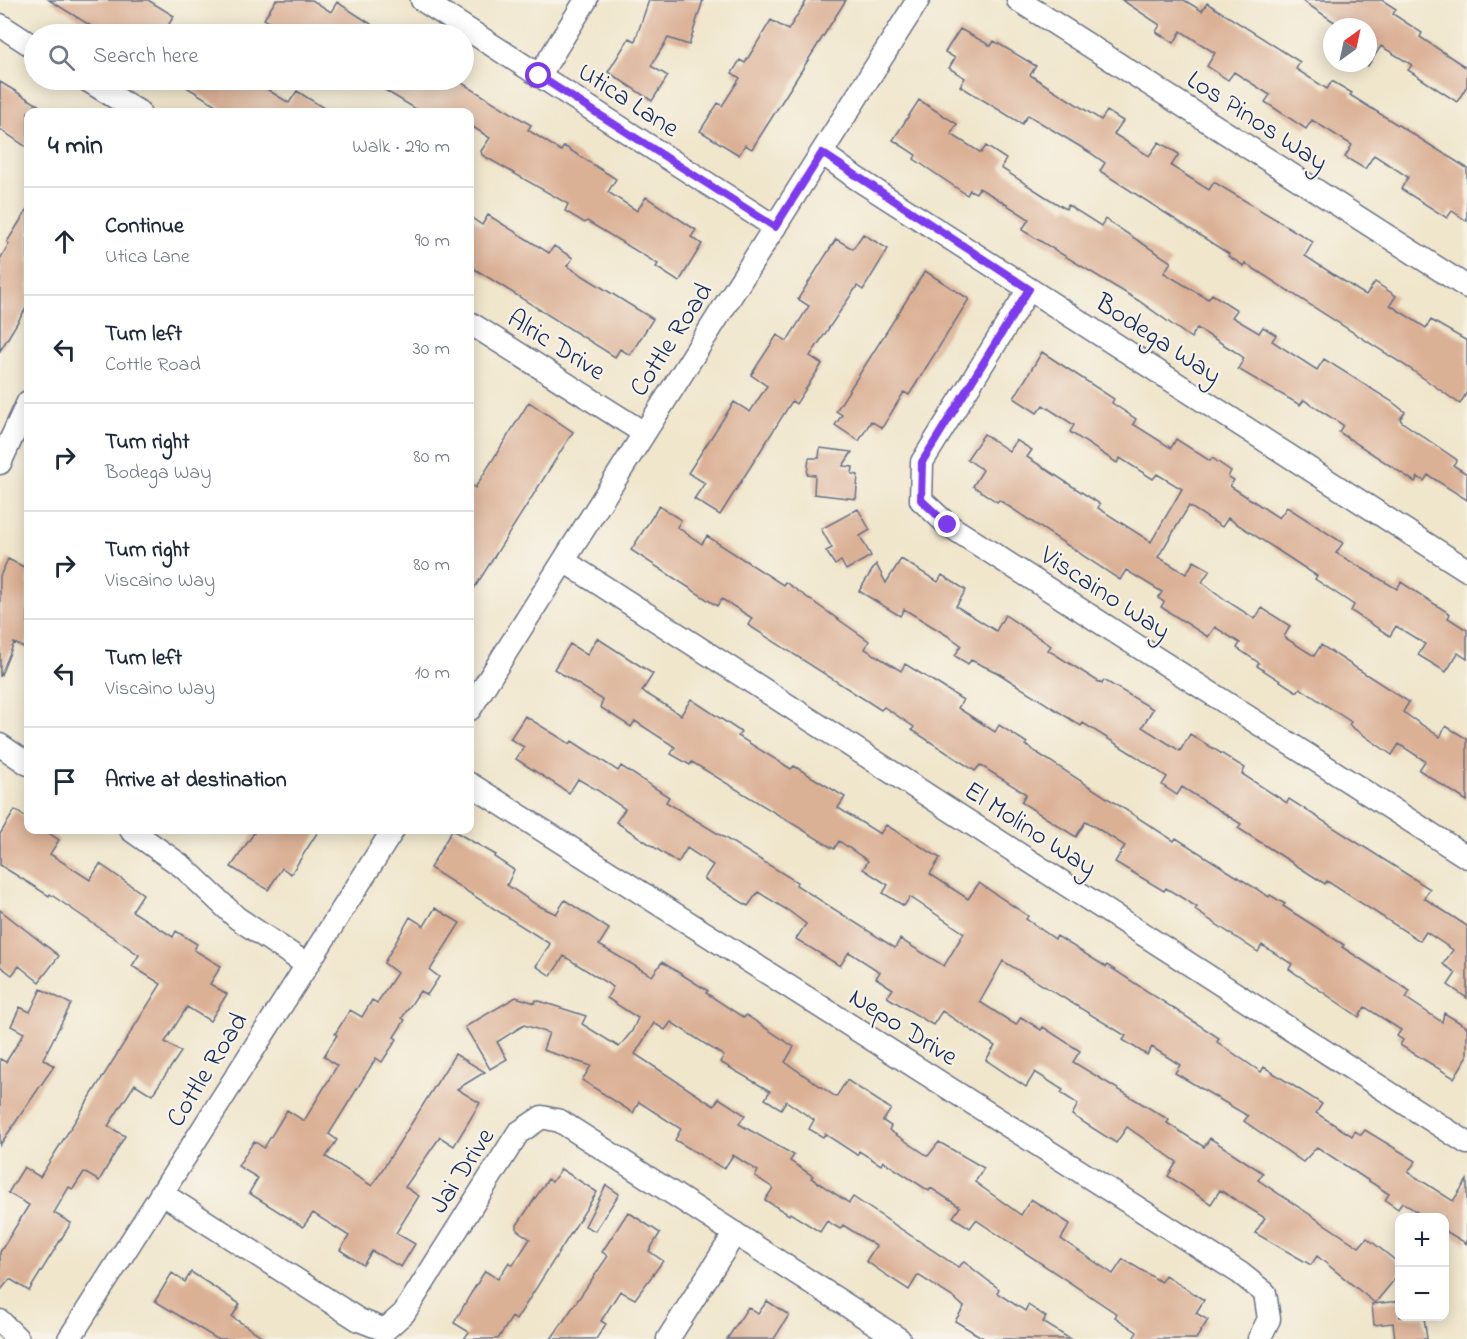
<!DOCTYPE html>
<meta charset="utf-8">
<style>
body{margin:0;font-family:"Indie Flower",sans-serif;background:#f2f2f3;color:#1f2937}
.controls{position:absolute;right:18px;bottom:18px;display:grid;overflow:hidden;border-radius:12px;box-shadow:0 3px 15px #0003}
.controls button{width:54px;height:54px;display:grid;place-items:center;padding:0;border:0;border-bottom:2px solid #e0e1e3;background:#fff;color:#1f2937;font:30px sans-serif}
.compass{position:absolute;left:1323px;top:18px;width:54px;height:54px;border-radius:50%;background:#fff;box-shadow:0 3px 15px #0003;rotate:33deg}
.stop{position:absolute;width:18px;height:18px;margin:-14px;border:4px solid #7c3aed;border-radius:50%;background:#fff}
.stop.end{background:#7c3aed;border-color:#fff;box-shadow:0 2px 6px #0008}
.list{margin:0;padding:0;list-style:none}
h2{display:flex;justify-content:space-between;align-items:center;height:78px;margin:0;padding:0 24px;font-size:26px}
h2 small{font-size:20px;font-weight:400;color:#747a83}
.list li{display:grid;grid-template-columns:39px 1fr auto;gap:18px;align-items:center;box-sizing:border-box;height:108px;padding:0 24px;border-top:2px solid #e0e1e3}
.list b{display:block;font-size:22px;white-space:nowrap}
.list p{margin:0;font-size:20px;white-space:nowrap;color:#747a83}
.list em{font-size:20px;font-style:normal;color:#747a83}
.icon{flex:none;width:33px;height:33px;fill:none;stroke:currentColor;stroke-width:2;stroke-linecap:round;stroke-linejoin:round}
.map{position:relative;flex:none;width:1467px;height:1339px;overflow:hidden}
.search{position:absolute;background:#fff;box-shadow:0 3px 15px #0003;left:24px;top:24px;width:450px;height:66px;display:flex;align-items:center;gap:15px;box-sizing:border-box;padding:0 21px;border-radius:33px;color:#747a83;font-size:22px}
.panel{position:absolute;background:#fff;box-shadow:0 3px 15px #0003;left:24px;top:108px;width:450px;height:726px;border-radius:12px}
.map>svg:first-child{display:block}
.building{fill:#dbb196}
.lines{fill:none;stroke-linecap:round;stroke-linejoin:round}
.minor-casing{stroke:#666f84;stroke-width:25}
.minor{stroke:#fff;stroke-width:22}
.route{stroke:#7c3aed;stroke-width:8}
.labels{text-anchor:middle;stroke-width:4.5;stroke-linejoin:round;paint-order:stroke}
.street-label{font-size:27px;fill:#1b2f5e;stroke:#f7f3e8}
</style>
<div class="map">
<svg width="1467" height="1339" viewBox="0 0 1467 1339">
<rect width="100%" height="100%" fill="#f7f3e8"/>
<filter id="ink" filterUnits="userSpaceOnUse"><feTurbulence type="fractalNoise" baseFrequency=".0167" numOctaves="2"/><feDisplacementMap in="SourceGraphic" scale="12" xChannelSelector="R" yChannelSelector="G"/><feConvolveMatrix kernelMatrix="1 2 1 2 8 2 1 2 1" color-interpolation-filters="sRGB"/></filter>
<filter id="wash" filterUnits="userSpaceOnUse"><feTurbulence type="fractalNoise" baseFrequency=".008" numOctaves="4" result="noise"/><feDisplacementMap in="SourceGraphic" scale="24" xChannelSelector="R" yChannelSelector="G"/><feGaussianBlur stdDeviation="1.35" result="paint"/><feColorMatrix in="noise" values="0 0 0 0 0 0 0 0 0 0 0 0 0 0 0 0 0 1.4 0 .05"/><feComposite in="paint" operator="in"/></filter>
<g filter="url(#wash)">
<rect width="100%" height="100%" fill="#f0e6cc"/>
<g id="blocks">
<path class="building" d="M49 0H148L174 16 163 34H104Z
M276 0H312L331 12 337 2 371 24 365 34H290L264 19Z
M649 0H703L689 45 668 38 651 66 668 76 652 101 608 72 629 38 635 41Z
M807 0H846L752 149 745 145 739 155 700 131 718 103 722 106 740 78 732 73 740 60 745 63 771 20 788 30Z
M1122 0H1184L1202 11 1207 3 1300 62 1296 69 1327 89 1332 81 1352 93 1350 95 1467 168V221L1452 211 1447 218 1401 189 1408 177 1374 155 1365 169 1345 157 1352 145 1312 120 1306 129 1265 102 1270 95 1234 72 1228 80 1207 66 1215 53 1181 31 1174 43 1156 32 1160 25Z
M1301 0H1382L1396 9 1393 14 1422 33 1420 37 1467 68V86L1457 102 1408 70 1412 65 1381 46 1368 66V27H1342Z
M960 29 991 46 994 41 1036 66 1030 75 1101 120 1107 111 1123 121 1114 134 1149 156 1159 142 1179 154 1171 166 1209 190 1214 182 1313 242 1305 256 1359 291 1366 295 1375 282 1396 296 1390 305 1426 328 1431 320 1467 341V392L1460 404 1409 368 1245 263 1244 266 1228 256 1229 254 1100 171 1105 163 1089 152 1028 115 1022 124 960 86 965 78 949 68 955 58 945 52Z
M175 80H252L289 103 297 91 330 112H227Z
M368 80H457L531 125 528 130 561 151 564 146 616 179 608 192 637 211 646 197 696 230 691 237 702 244 679 282 656 267 658 264 587 221 585 223 565 211 568 204 482 155 481 151 490 138 470 125V112H421Z
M0 82 50 112H28V148L0 129Z
M919 100 957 124 951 134 981 153 986 146 1006 159 1001 168 1046 197 1066 209 1068 205 1101 226 1105 219 1171 262 1164 273 1208 299 1212 294 1237 310 1232 317 1259 333 1263 327 1276 335 1272 341 1317 370 1324 359 1391 401 1405 412 1400 419 1402 422 1457 460 1453 465 1467 474V500L1428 475 1424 481 1418 477 1415 482 1339 432 1343 425 1304 400 1300 405 1238 369 1244 358 1234 351 1197 328 1191 338 1139 301 1022 230 1029 219 993 196 979 188 976 193 970 190 967 195 914 159 916 155 893 140Z
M28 208V305L0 351V259L9 244 7 242Z
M488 215 549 253 554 246 573 258 567 266 653 319 630 355 620 349 615 357 470 266V217L482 225Z
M863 234 888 249 863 290 857 286 810 356 822 364 796 404 792 401 720 515 694 499 705 483 688 473 734 402 750 412 767 386 751 375 777 335 787 341 809 306 798 299 836 239 853 249Z
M925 271 969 299 909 395 904 392 882 428 871 421 859 441 835 425 842 415 836 411Z
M1042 352 1114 399 1112 403 1136 419 1133 424 1171 448 1176 439 1210 461 1212 458 1231 471 1228 477 1234 480 1230 486 1244 495 1279 518 1287 507 1343 543 1336 553 1397 589 1401 582 1450 614 1448 618 1467 630V659L1458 653 1446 672 1418 655 1425 644 1396 626 1390 636 1351 611 1354 605 1315 579 1317 576 1285 555 1228 518 1222 527 1189 506 1158 557 1186 574 1194 561 1210 570 1202 582 1227 601 1255 619 1262 608 1290 626 1284 637 1314 656 1321 645 1409 702 1403 712 1440 737 1446 726 1467 739V801L1419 770 1425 761 1399 744 1392 755 1349 725 1351 722 1300 688 1297 692 1257 666 1259 663 1237 648 1240 643 1215 627 1208 637 1161 607 1164 602 1158 598 1162 592 1126 570 1120 580 999 500 997 502 973 486 983 470 967 459 984 434 1009 451 1016 440 1032 450 1027 457 1100 504 1098 508 1151 542 1182 489 1157 474 1153 479 1120 458 1117 463 1070 432 1074 425 1043 405 1037 413 1014 398Z
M529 402 573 432 470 595V484L475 488Z
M820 448 852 452 843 466 853 467 852 474 858 475 856 499 814 494 815 475 807 474 809 458H819Z
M659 506 681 520 677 527 702 544 707 536 783 585 785 582 869 641 865 649 901 671 905 664 938 684 963 700 958 708 995 732 999 725 1027 743 1025 745 1174 841 1176 838 1269 897 1270 895 1285 904 1283 906 1344 945 1342 947 1410 991 1406 998 1442 1022 1444 1013 1467 1027V1057L1454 1078 1400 1045 1403 1040 1397 1036 1401 1030 1365 1007 1359 1017 1289 969 1292 964 1262 945 1258 952 1195 910 1197 907 1166 888 1164 891 1115 862 1125 846 1086 821 1076 837 1021 802 1026 794 980 765 975 771 912 730 914 727 884 707 881 710 748 625 752 618 722 599 717 606 631 550Z
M858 509 870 530 860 536 871 556 846 570 841 561 835 565 826 551 832 548 821 529Z
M8 559 28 569V640L25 648 14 643 0 677V576Z
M901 559 938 582 942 575 966 590 956 606 996 631 1005 615 1051 646 1048 650 1072 665 1102 684 1104 680 1153 709 1142 727 1180 751 1190 734 1245 768 1242 774 1287 803 1289 799 1430 889 1424 898 1467 926V998L1448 985 1456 973 1443 964 1453 950 1426 932 1420 941 1327 881 1325 884 1302 869 1238 828 1241 824 1182 787 1177 795 1162 785 1167 777 1134 755 1083 723 1081 726 998 673 971 660 968 664 955 656 961 645 948 636 904 609 900 616 859 591 876 564 886 583Z
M597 638 653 674 642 691 681 715 691 699 741 732 738 736 791 769 794 766 845 797 838 808 880 834 886 825 940 858 930 874 968 899 979 883 1028 916 1026 919 1055 939 1057 936 1106 967 1107 965 1219 1038 1217 1042 1261 1072 1264 1067 1322 1104 1316 1113 1352 1136 1355 1131 1361 1135 1365 1130 1416 1161 1408 1172 1453 1201 1467 1180V1244L1444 1230V1218H1426L1402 1202 1398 1209 1385 1200 1389 1194 1317 1147 1303 1162 1244 1121 1248 1116 1175 1073 1180 1065 1152 1047 1147 1055 1123 1040 1126 1036 1003 961 980 1002 1016 1025 1021 1017 1041 1030 1043 1027 1080 1051 1073 1062 1169 1120 1167 1123 1204 1147 1210 1138 1263 1173 1258 1180 1359 1247 1367 1238 1400 1264V1273L1375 1303 1317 1256 1311 1265 1255 1233 1265 1218 1220 1190 1211 1204 1168 1176 1177 1162 1127 1127 1116 1143 1072 1115 1078 1104 1061 1093 1063 1090 1035 1072 1026 1087 986 1060 995 1046 942 1011 933 1025 887 997 893 989 876 978 880 972 849 952 840 966 796 939 806 924 789 911 758 892 748 906 704 879 713 865 687 848 678 863 616 822 625 809 597 790 578 779 569 793 516 759 524 747 510 739 525 716 570 744 572 741 618 771 621 766 669 797 666 802 797 882 796 885 895 948 900 939 944 966 964 933 910 897 904 906 883 893 888 885 863 869 868 861 839 841 834 849 692 762 690 765 671 754 675 747 635 721 631 727 600 707 603 700 554 669 570 644 587 655Z
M15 810 28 819V830H44L59 840 50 854 90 880 100 864 143 894 132 911 173 937 176 931 197 944 194 950 221 966 210 984 227 994 210 1021 187 1007 165 1042 181 1052 152 1095 135 1084 108 1126 125 1136 99 1181 84 1172 73 1189 69 1187 54 1213 71 1223 29 1291 10 1279 0 1291V1252L29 1205 8 1193 24 1167 40 1177 161 984 132 966 139 955 50 894 49 896 0 865V834Z
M256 830H319L291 874 282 868 268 890 231 867Z
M452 830 496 855 494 857 514 870 507 885 537 905 556 914 565 900 609 929 599 945 652 976 662 962 708 991 706 993 744 1018 746 1015 794 1047 785 1062 836 1097 847 1080 891 1109 883 1121 891 1126 889 1130 928 1156 939 1142 984 1168 975 1182 1021 1215 1031 1199 1070 1224 1061 1239 1113 1274 1123 1259 1161 1282 1165 1275 1204 1300 1196 1313 1208 1320 1196 1339H1133L1137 1332 1115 1317 1117 1314 976 1220 970 1228 953 1217 960 1207 931 1188 929 1191 883 1161 881 1165 859 1151 857 1155 825 1134 823 1137 809 1129 814 1120 786 1101 781 1109 765 1099 770 1091 720 1062 724 1056 671 1022 665 1030 654 1023 635 1054 714 1106 719 1098 745 1115 739 1124 794 1155 790 1161 813 1176 811 1178 849 1203 853 1197 958 1267 964 1262 999 1289 997 1293 1025 1311 1028 1305 1046 1317 1043 1322 1070 1339H985L973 1332 955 1321 964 1307 954 1298 918 1275 909 1290 886 1275 866 1261 876 1246 843 1225 840 1229 827 1221 820 1232 790 1213 789 1215 765 1200 773 1188 755 1176 758 1171 733 1155 724 1169 675 1140 681 1129 639 1102 633 1113 582 1080 591 1066 543 1050 549 1033 524 1025 497 1042 507 1059 490 1069 465 1027 516 997 535 1003 536 1000 586 1016 582 1024 619 1047 632 1031 638 1018 607 998 613 987 564 956 551 976 536 966 550 944 430 868Z
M435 908 460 923 430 970 439 977 427 995 420 991 402 1018 405 1020 394 1037 397 1039 382 1062 376 1058 329 1134 337 1140 326 1157 372 1186 455 1054 485 1072 457 1089 480 1103 454 1146 440 1137 405 1187 419 1196 396 1233 415 1244 401 1267 372 1251 363 1265 340 1250 349 1236 313 1213 303 1227 249 1193 258 1178 238 1166 254 1141 264 1148 287 1110 304 1121 337 1066 324 1056 337 1035 335 1034 350 1010 362 1017 372 1000 377 1003 397 973 384 963 410 917 424 926Z
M0 910 59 956 39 982 19 966 12 975 0 966Z
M41 989 71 1004 43 1059 54 1066 0 1145V1059L6 1062 24 1033 11 1026 20 1007 30 1012Z
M561 1169 597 1192 516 1320 512 1317 498 1339H464L469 1332 454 1323 470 1295 485 1271 498 1279 509 1262 513 1265 530 1239 517 1230V1225L548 1179 552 1182Z
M606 1185 619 1194 595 1231 585 1226Z
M628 1212 660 1233 649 1251 663 1261 635 1299 620 1291 601 1321 606 1324 596 1339H551L608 1256 602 1252Z
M191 1272 240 1304 232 1317 266 1339H217L155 1301 172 1273 185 1282Z
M767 1301 789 1315 774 1339H727L748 1307 758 1314Z
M1400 1301V1317H1424L1427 1339H1395L1393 1323 1374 1325 1372 1304Z"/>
</g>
</g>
<g filter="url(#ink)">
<use href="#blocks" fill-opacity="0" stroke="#666f84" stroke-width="1.5"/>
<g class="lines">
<g class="minor-casing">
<path id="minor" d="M422 0 775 227
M1018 0 1467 287
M0 25 34 47
M539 76 586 0
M87 80 139 112
M822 153 856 178 1467 570
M1029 289 922 462 921 500 948 525 1467 857
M470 323 644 433
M0 463 28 402
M564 561 1467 1143
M470 709 918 0
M0 745 28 764
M470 784 1240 1273 1265 1293 1269 1319 1259 1339
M131 830 183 867 237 918 306 964
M161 1193 359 1320 385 1330 404 1313 518 1133 542 1117 560 1121 899 1339
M0 1321 18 1339
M69 1339 393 830
M668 1339 735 1233"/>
</g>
<use href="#minor" class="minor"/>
</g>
</g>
<g class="lines" filter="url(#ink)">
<path class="route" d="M539 76 775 227 822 153 1029 289 922 462 921 500 948 525"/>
</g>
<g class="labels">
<g class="street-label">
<text transform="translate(629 99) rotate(33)" y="9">Utica Lane</text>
<text transform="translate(1258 120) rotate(33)" y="9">Los Pinos Way</text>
<text transform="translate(1159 338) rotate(33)" y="9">Bodega Way</text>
<text transform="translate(670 339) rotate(-57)" y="9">Cottle Road</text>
<text transform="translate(557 344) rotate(32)" y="9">Alric Drive</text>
<text transform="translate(1106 592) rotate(33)" y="9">Viscaino Way</text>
<text transform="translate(1031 828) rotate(33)" y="9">El Molino Way</text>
<text transform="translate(904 1026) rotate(32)" y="9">Nepo Drive</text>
<text transform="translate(206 1069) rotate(-58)" y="9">Cottle Road</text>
<text transform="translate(461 1170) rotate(-57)" y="9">Jai Drive</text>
</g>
</g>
</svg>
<div class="controls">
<button>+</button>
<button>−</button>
</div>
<svg class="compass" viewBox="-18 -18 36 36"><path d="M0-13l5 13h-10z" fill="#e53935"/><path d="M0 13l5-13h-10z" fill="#747a83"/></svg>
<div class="stop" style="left:539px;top:76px"></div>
<div class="stop end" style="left:948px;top:525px"></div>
<div class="search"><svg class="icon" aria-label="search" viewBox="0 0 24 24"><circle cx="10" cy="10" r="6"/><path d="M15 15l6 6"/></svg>Search here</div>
<section class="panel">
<h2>4 min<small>Walk · 290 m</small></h2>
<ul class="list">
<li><svg class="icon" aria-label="ahead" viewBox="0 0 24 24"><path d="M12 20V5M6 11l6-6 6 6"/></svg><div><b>Continue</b><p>Utica Lane</p></div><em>90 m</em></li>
<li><svg class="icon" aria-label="left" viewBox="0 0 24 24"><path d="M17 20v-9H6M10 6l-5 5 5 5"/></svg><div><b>Turn left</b><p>Cottle Road</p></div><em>30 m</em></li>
<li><svg class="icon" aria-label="right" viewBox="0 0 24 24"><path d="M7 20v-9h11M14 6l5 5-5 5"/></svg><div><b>Turn right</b><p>Bodega Way</p></div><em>80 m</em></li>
<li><svg class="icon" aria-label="right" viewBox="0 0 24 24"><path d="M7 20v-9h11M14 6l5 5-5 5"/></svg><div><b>Turn right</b><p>Viscaino Way</p></div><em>80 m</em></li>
<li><svg class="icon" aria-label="left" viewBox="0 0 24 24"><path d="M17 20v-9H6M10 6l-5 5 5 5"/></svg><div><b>Turn left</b><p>Viscaino Way</p></div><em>10 m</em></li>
<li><svg class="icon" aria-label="arrive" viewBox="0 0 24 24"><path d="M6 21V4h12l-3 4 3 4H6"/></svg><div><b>Arrive at destination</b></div></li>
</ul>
</section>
</div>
